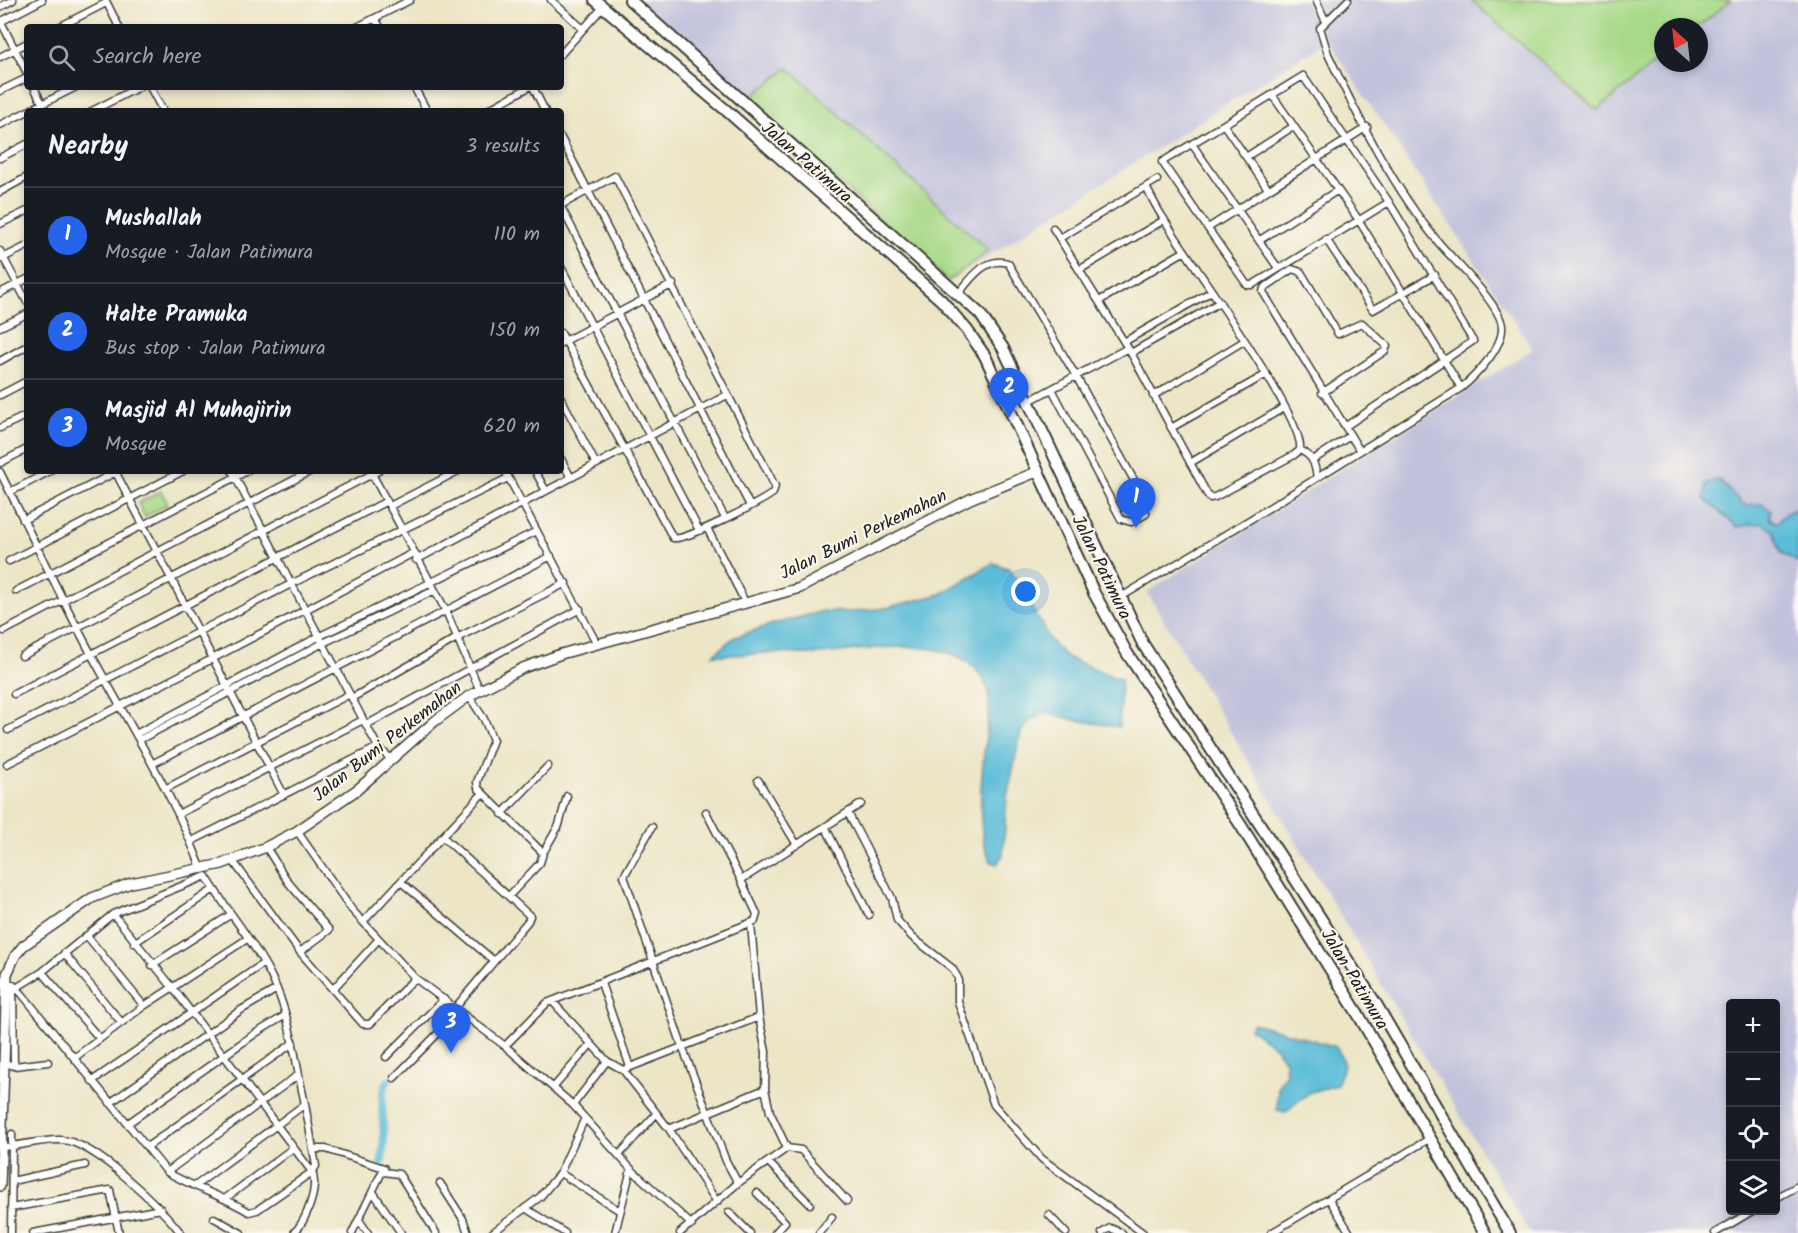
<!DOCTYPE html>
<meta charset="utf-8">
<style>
body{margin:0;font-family:Kalam,sans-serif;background:#242831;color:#f1f3f6}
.controls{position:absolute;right:18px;bottom:18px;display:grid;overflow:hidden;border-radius:6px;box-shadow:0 3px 9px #0003}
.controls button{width:54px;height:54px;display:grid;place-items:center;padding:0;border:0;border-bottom:2px solid #363941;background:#171b24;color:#f1f3f6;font:30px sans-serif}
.compass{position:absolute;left:1654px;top:18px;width:54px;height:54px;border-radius:50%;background:#171b24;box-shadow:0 3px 9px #0003;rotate:333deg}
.you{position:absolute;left:1026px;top:592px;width:21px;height:21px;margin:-15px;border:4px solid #fff;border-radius:50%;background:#1a73e8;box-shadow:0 0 0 9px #1a73e833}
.badge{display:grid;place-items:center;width:39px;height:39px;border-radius:50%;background:#2563eb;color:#fff;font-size:20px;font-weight:700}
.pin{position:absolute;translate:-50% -50px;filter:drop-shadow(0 2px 3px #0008)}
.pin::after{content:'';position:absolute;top:32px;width:21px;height:18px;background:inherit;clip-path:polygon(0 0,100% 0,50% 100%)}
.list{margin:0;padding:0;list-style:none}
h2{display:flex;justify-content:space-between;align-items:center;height:78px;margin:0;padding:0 24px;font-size:26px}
h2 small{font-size:20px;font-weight:400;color:#9ea1a6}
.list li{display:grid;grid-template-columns:39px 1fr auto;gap:18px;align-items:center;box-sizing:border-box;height:96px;padding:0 24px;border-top:2px solid #363941}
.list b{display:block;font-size:22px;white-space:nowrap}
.list p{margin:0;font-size:20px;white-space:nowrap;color:#9ea1a6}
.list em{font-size:20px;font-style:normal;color:#9ea1a6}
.icon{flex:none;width:33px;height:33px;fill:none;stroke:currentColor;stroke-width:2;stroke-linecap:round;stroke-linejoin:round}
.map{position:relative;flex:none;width:1798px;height:1233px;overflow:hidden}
.search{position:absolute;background:#171b24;box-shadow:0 3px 9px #0003;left:24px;top:24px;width:540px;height:66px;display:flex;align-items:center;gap:15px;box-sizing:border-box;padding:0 21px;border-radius:6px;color:#9ea1a6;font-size:22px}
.panel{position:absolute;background:#171b24;box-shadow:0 3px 9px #0003;left:24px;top:108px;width:540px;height:366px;border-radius:6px}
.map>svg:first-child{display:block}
.industrial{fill:#c2c2dc;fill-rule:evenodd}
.green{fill:#a7d988;stroke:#627a52;stroke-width:1.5}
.water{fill:#5abcd8;stroke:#3b6c7a;stroke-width:1.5}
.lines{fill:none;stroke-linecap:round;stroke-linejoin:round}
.canal{stroke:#5abcd8;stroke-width:8}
.street-casing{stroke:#3b3a36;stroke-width:9}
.secondary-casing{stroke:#3b3a36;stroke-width:12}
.highway-casing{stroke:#3b3a36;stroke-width:14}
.street{stroke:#fff;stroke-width:6}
.secondary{stroke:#fff;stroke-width:9}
.highway{stroke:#fff;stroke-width:10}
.labels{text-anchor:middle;stroke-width:4.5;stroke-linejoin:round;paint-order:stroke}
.street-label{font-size:18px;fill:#1c1c1c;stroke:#fbf7ec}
</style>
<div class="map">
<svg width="1798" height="1233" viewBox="0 0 1798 1233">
<rect width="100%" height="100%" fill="#fbf7ec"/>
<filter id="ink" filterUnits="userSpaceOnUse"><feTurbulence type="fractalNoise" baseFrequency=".0167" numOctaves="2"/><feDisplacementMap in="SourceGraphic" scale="12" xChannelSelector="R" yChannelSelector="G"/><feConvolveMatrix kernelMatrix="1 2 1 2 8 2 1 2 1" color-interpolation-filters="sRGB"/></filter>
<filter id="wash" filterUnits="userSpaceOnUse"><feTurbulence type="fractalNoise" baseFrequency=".008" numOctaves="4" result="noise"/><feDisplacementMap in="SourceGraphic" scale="24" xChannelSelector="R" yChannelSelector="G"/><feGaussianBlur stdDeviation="1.35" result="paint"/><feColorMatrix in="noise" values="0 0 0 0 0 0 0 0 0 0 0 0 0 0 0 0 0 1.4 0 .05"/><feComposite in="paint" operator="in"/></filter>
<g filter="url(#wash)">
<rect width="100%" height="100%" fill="#ece5c6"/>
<path class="industrial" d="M636 0H1798V1233H1530L1147 592 1533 349 1327 40 948 282ZM1663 27H1699V63H1663ZM1730 1004H1776V1210H1730Z"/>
<path class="green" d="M1471 0H1731L1698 27H1663V56L1597 110Z
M788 68 989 251 948 281 748 100Z
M161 491 168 504 145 517 138 503Z"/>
<path class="water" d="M1718 479 1744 505 1763 504 1771 511 1769 518 1777 523 1786 513 1798 508V562L1781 553 1774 532 1763 523 1737 527 1705 499 1706 485Z
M993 563 1010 569 1050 640 1066 657 1121 680 1119 727 1074 720 1046 712 1032 719 1021 732 1007 797 1003 855 997 864 991 862C974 829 982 773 986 736 987 721 992 701 986 686 965 628 864 651 818 654 805 655 791 653 777 653 756 653 734 656 713 655L733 638 770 625 823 611 848 612 886 608 941 594Z
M1253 1023 1337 1047 1344 1065 1337 1085 1310 1092 1285 1112 1277 1110 1278 1086 1286 1073 1285 1061 1276 1048 1250 1028Z"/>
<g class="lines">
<path class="canal" d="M381 1163C389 1137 375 1101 388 1081"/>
</g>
</g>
<g filter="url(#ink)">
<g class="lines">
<g class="street-casing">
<path id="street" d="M551 0 583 29
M1316 0 1326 22
M106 1 119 27
M0 7 13 0
M0 20 27 73
M0 22 42 0
M59 27 106 3
M357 27 375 18
M380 27 375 18 410 0
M561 54 603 7
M0 57 27 43
M1303 76 1389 202 1252 285H1247L1162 162Z
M34 87 46 111
M150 87 163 111
M414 87 427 111
M533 87 545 111
M0 91 27 78
M1273 96 1358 219 1461 388
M92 111 139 87
M486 111 529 87
M0 125 76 87
M1224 125 1268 189
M561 138 750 506
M1192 144 1278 268
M1246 157 1294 126
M0 158 27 144
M0 192 27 177
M561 205 615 176 775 486 773 493C761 502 684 542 673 538L561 333
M561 207 725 518
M0 224 27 211
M1053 228 1131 353 1207 494 1210 498 1215 497 1294 455 1300 450C1306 418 1186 257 1164 219 1157 209 1152 198 1146 187
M1208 228 1367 127
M1060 238 1157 180
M1326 239 1373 310 1435 275
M1260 240 1338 190
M0 251 27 302
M1 259 27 246
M561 267 699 530
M1079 270 1164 220
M0 293 27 279
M959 293C971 278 986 256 1008 263L1076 376 1145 500 1146 514 1131 522 1121 519 1052 389
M1099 301 1185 251
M0 327 27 314
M1124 342 1212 291
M561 343 673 284
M1131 353 1220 302
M0 361 27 346
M1322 393 1385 351 1387 346 1362 323 1338 334 1301 272 1292 269 1264 288 1263 292 1360 451
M0 395 27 381
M1153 396 1244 341
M561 398 596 464
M1029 401 1128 348
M1346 426 1473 341 1389 202
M0 428 27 415
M1171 428 1265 375
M1300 450C1313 456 1315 464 1317 478
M561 459 571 478
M1313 460 1350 436
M0 463 27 449
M1190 463 1285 407
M115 471 284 795
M232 471 366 725 378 747 392 760
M505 471 597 644
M535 471 546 491
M0 472C32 536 62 601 96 663 133 731 175 798 202 870
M371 472 446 611 480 691
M10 492 50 471
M390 506 458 471
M23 520 118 471
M707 528 746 604
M416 560 727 395
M9 561 183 471
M16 591 247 471
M1121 597 1251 519 1461 388C1476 376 1504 346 1502 326 1500 304 1454 261 1439 243 1394 189 1358 118 1328 54L1320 28 1348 0
M4 631 311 471
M22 656 378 471
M14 694 387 501
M469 696 484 719 493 740 477 782 478 788 543 853 559 825 567 796
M352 698 457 638 566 583
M366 725 580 609
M8 730 291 584 508 478
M136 734 320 636 537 531
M139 740 323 643 433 591
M7 764 212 659 413 553
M152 764 551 556
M758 780 797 845
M165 789 350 694
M706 812 741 880
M848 813 892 898 897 920 912 937 952 968 958 978V1002L994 1105 1042 1159 1143 1233
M178 814 363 720
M502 814 548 766
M652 827 624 876 682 1046 726 1161 738 1183
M826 828 869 915
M297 831 352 910 415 978 505 1046 573 1105 631 1169 615 1233
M443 837 530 916 528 921 455 1008
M192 841 378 747
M266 847 288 882 329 930 300 952
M233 861 300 952 363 1024H370L415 978
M401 882 493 960
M509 896 540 863 543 853
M113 914 173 988 312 1172C319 1188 306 1221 294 1233
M363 922 482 794
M87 936 144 1006
M134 943 214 889
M64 953 121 1022
M152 965 230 915
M42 972 100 1039
M601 983 630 1067
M5 985H13L22 994 167 1172C194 1188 223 1196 249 1212L257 1210 312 1172 316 1166 305 1104
M13 985 14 1066
M16 988 42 972 113 914 206 876C226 910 254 941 271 976 291 1016 295 1061 305 1104L195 1186
M333 989 379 939
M552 1001 607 1061 623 1070 669 1129 717 1202
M505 1046 547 1003 755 921 757 914 741 880 861 804
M386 1057 444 999
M74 1058 144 1006 247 939
M5 1063 14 1066 48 1062
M623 1070 759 1017
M394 1078 459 1012
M92 1081 264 963
M553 1088 591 1044
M110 1103 241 1010 277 989
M573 1105 607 1061
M127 1124 256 1033 286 1015
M669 1129 765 1089
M12 1134V1146C28 1144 46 1139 62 1140 95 1142 161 1208 181 1233
M2 1147 12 1146 11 1233
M147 1147 293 1043
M787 1148 801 1150 847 1201
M314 1149H326L384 1168 352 1233
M619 1155 656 1114
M768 1162 810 1204
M631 1169 692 1225
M167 1172 298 1075
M384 1172 399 1174 436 1233
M560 1173 620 1211
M12 1181 85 1165
M440 1183 463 1219 468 1233
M373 1192 401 1233
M757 1193 785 1222 775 1233
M226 1198 293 1148
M1776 1198 1798 1186
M1329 1199 1350 1233
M11 1208 110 1190 119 1233
M525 1208 565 1233
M729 1212 750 1233
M1049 1215 1066 1233
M214 1218 241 1233
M359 1220 368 1233
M33 1233 161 1209
M492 1233 540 1197 560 1173 585 1118
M680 1233 738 1183 787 1148 770 1112 765 1089 766 1052 759 1017 751 924
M819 1233 832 1217
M1102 1233 1110 1228 1122 1233
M1271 1233 1429 1139
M1715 1233 1754 1210"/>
</g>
<g class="secondary-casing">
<path id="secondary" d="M0 1186 7 974 15 956 23 946 92 898 131 883 222 864 266 847 297 831 358 789 435 721 469 696 523 668 561 654 800 588 970 499 1039 471"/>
</g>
<g class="highway-casing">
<path id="highway" d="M595 0 727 111 941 300 967 330 985 356 1094 593 1127 653 1240 824 1358 1014 1485 1233
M630 0 980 314 1003 348 1143 644 1376 1004 1510 1233"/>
</g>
<use href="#street" class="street"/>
<use href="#secondary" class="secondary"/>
<use href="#highway" class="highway"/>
</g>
</g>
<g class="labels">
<g class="street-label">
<text transform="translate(807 162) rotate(41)" y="6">Jalan Patimura</text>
<text transform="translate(863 534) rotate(-26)" y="6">Jalan Bumi Perkemahan</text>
<text transform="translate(1102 567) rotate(64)" y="6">Jalan Patimura</text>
<text transform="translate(387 741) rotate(-38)" y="6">Jalan Bumi Perkemahan</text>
<text transform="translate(1355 979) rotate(59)" y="6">Jalan Patimura</text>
</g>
</g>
</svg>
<div class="controls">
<button>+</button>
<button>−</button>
<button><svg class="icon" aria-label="locate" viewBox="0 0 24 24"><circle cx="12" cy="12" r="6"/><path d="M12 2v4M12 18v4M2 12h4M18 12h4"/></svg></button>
<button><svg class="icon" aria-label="layers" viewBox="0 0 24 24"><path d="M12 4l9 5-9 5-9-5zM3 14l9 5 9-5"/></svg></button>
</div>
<svg class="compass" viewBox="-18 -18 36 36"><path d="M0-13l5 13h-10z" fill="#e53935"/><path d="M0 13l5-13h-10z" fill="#9ea1a6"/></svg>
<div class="you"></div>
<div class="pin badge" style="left:1136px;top:528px">1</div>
<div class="pin badge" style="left:1009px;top:418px">2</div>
<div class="pin badge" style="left:451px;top:1053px">3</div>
<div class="search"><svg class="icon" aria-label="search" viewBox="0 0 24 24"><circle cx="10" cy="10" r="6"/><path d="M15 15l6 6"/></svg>Search here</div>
<section class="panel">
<h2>Nearby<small>3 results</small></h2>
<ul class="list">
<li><span class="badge">1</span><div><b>Mushallah</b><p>Mosque · Jalan Patimura</p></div><em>110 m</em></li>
<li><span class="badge">2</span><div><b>Halte Pramuka</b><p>Bus stop · Jalan Patimura</p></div><em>150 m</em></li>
<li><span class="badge">3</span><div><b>Masjid Al Muhajirin</b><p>Mosque</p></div><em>620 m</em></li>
</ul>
</section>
</div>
